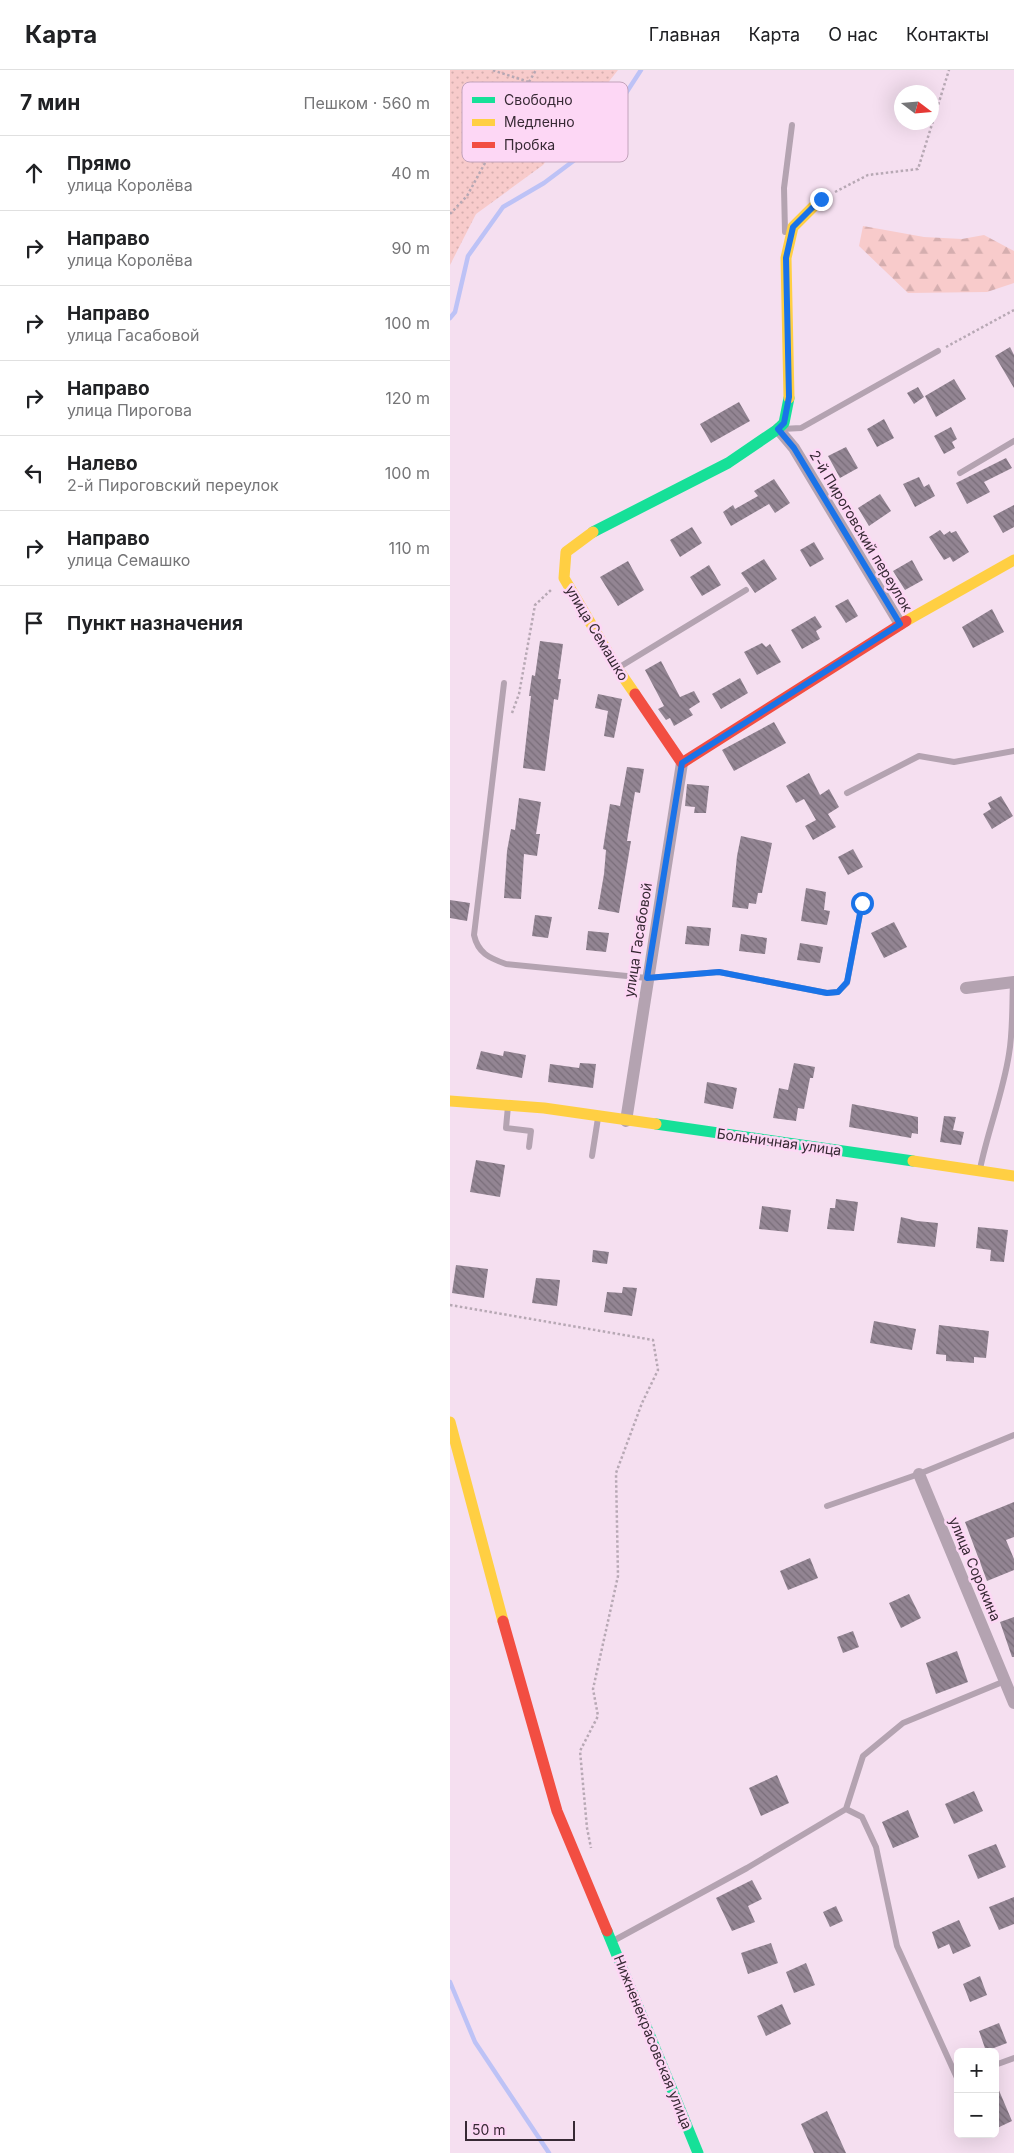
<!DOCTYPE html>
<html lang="ru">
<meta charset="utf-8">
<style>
body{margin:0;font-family:Inter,sans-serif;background:#f6f6f6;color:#202124}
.controls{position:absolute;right:15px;bottom:15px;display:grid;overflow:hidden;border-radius:8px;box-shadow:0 5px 20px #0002}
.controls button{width:45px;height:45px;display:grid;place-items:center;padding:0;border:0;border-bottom:1px solid #e0e0e0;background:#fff;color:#202124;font:25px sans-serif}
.compass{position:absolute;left:444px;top:15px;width:45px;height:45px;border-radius:50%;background:#fff;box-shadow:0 5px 20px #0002;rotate:106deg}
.scale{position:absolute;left:15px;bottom:12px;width:110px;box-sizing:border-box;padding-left:5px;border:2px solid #372934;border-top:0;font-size:14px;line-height:18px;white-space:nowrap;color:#372934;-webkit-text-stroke:4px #fdd7f5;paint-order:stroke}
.stop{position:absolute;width:15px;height:15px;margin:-11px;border:4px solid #1a73e8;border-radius:50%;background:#fff}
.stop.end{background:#1a73e8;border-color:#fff;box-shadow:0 1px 5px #0008}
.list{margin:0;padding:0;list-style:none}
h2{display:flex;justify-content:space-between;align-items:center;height:65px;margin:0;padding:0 20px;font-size:21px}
h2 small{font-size:16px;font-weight:400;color:#757577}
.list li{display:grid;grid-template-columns:32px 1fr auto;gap:15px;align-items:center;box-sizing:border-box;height:75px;padding:0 20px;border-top:1px solid #e0e0e0}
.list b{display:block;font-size:19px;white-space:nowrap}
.list p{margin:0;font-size:16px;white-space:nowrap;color:#757577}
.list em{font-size:16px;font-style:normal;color:#757577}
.icon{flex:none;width:28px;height:28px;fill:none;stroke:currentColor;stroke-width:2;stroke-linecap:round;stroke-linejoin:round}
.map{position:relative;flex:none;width:564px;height:2083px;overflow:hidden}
header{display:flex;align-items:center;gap:30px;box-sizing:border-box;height:70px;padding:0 25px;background:#fff;border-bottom:1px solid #e0e0e0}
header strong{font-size:24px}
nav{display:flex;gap:28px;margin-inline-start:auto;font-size:18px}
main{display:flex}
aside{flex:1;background:#fff}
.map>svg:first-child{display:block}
.grass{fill:url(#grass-dots)}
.forest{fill:url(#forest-firs)}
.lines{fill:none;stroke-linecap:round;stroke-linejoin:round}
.stream{stroke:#bdc2f6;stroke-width:4.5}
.building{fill:url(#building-back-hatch)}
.path{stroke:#b7a8b4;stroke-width:2.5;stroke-dasharray:2.5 2.5;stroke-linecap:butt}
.lane{stroke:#b4a3b1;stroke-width:6}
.street{stroke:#b4a3b1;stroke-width:12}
.fast{stroke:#16e098;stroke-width:11}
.slow{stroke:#ffcf43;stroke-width:11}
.jam{stroke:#f24e42;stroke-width:11}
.route{stroke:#1a73e8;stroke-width:6}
.labels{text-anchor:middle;stroke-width:5;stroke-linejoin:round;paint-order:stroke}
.street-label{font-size:14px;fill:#372934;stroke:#fdd7f5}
.key{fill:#fdd7f5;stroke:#c2a3bb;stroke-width:1}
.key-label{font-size:14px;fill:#372934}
</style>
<header>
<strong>Карта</strong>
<nav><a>Главная</a><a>Карта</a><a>О нас</a><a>Контакты</a></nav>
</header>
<main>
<aside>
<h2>7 мин<small>Пешком · 560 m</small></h2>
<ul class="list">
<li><svg class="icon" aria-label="ahead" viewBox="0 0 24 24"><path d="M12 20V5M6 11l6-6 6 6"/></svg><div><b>Прямо</b><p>улица Королёва</p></div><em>40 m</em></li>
<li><svg class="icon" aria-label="right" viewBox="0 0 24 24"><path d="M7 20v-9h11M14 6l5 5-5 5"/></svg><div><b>Направо</b><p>улица Королёва</p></div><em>90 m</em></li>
<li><svg class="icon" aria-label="right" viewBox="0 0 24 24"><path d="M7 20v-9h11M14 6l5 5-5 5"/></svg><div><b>Направо</b><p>улица Гасабовой</p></div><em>100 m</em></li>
<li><svg class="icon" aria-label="right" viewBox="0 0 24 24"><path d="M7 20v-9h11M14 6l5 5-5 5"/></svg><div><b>Направо</b><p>улица Пирогова</p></div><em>120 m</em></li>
<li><svg class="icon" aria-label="left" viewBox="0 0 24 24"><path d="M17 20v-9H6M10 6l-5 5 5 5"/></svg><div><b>Налево</b><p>2-й Пироговский переулок</p></div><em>100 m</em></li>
<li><svg class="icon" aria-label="right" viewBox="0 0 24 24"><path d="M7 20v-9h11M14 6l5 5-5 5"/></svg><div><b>Направо</b><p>улица Семашко</p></div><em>110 m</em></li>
<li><svg class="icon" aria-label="arrive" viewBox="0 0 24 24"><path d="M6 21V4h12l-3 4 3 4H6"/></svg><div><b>Пункт назначения</b></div></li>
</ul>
</aside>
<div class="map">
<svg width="564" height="2083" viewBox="0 0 564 2083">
<defs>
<pattern id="grass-dots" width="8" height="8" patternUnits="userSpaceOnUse" patternTransform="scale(1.25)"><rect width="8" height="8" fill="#f8cbcb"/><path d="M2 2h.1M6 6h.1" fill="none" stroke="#d5aeaf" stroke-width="1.8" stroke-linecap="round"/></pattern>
<pattern id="forest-firs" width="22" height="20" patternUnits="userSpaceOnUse" patternTransform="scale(1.25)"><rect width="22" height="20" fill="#f8cbcb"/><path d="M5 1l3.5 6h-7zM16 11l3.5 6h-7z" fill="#d5aeaf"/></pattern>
<pattern id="building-back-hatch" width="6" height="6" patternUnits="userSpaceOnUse" patternTransform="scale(1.25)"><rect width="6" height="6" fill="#938593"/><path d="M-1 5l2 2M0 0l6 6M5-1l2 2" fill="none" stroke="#796d79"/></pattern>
</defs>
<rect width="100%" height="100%" fill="#f5dff0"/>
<path class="grass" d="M0 0H168L93 95 26 144 0 195Z"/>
<path class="forest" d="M413 156 474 167 512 169 534 165 564 181V213L537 222 458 223 409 176Z"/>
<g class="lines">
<path class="stream" d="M0 248 5 242 18 186 53 137 94 113 126 89 154 57 191 0
M0 1912 25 1972 99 2083"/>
</g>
<path class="building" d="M560 277 564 285V318L545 286Z
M504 309 516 329 486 347 475 326Z
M468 317 474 327 464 334 457 323Z
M289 332 300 351 261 373 250 354Z
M434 349 444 368 427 377 417 359Z
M501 357 507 369 502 372 505 378 494 384 484 366Z
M396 377 408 398 390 408 378 386Z
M556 388 562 398 534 412 540 422 517 434 506 413Z
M469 407 474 417 479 414 485 426 465 437 453 414Z
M324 409 340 433 325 443 319 434 281 456 273 442 283 435 285 439 308 426 304 421Z
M430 424 441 441 419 456 408 438Z
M564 435V457L553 463 543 446Z
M242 457 252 473 230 487 220 470Z
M490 460 494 465 500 461 501 463 506 461 519 482 503 492 500 487 494 490 479 467Z
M364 472 374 489 360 497 350 480Z
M314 489 327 509 305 523 291 503Z
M462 490 473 510 455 520 443 501Z
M178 491 194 520 168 536 150 507Z
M259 495 271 515 252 526 240 507Z
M398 529 408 546 396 553 385 536Z
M542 539 554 562 523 578 512 557Z
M365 546 372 557 366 561 370 569 352 579 341 560Z
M90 571 113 574 108 609H111L108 630 104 629 95 701 73 698 81 626H79L82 605 85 606Z
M312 573 316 577 320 574 331 592 307 605 294 582Z
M211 591 230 627 244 621 250 632 239 639 243 645 224 656 220 648 216 650 208 639 214 636 195 600Z
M290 608 298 623 271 639 262 624Z
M148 624 172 629 164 668 154 666 158 641 145 638Z
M324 652 336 673 284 701 272 680Z
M177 697 194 699 190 723 185 722 177 771H181L169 843 148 839 154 804 156 780 153 779 160 734 170 736Z
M359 703 370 725 379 719 389 737 378 744 386 757 363 770 355 756 366 750 354 729 346 733 336 716Z
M237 714 259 716 256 743H244L245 737 235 736Z
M551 726 563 746 542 759 533 744 541 739 538 733Z
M69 728 91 732 86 764H90L87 786 74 784 71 829 54 828 57 781 61 759 65 760Z
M291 766 322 773 312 823H308L306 834 299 833 298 839 282 837 287 786Z
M403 779 413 797 398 805 388 787Z
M356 818 376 822 374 840 380 841 377 855 351 851Z
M0 830 20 833 17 851 0 848Z
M85 845 102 847 98 868 82 866Z
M444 852 457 877 434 888 421 863Z
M237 856 261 858 259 876 235 874Z
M138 861 159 863 156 882 136 880Z
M291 864 317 868 315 884 289 881Z
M350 873 373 877 370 893 347 890Z
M31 981 53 986 54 981 76 985 72 1008 26 999Z
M130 993 146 994 143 1018 98 1012 100 994 129 998Z
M344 993 365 997 363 1008H360L354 1039 348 1038 346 1051 323 1048 329 1018 338 1020Z
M257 1012 287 1018 283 1039 254 1033Z
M402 1034 468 1047V1064L462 1063 461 1068 399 1057Z
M494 1046 506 1047 503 1060 514 1062 511 1075 490 1072Z
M26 1090 55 1095 50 1127 20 1122Z
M386 1129 408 1132 404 1161 377 1159 380 1138H385Z
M312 1136 341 1140 338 1162 309 1159Z
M451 1147 467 1151 488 1153 485 1177 447 1173Z
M528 1157 558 1160 554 1192 540 1191 541 1180 526 1178Z
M143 1180 159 1182 157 1194 142 1192Z
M6 1195 38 1199 34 1228 2 1223Z
M86 1208 110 1210 107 1236 82 1233Z
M173 1217 187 1218 182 1246 154 1242 157 1222 172 1223Z
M424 1251 466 1259 462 1280 420 1273Z
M489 1255 539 1261 536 1288 524 1287V1293L496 1291V1285L486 1284Z
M564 1432V1467L556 1470 564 1489V1500L537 1511 515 1452Z
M360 1488 368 1508 338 1520 330 1501Z
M459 1524 471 1548 451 1558 439 1533Z
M564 1547V1587H562L550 1552Z
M403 1561 409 1577 393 1583 387 1567Z
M507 1581 518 1612 486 1624 476 1593Z
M327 1705 339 1733 311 1746 299 1718Z
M524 1721 533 1741 504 1754 495 1734Z
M458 1740 469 1767 443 1778 432 1752Z
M546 1774 556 1797 528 1809 518 1785Z
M302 1810 312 1829 298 1836 305 1852 282 1861 266 1828Z
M564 1827V1854L549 1860 539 1837Z
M386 1836 393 1851 380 1857 373 1842Z
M509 1850 521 1876 503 1884 499 1874 488 1879 482 1862Z
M321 1873 328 1893 298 1904 291 1883Z
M356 1893 365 1915 344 1923 336 1902Z
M530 1906 537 1925 520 1932 513 1914Z
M332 1934 341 1954 316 1966 307 1946Z
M549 1953 557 1973 536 1981 529 1961Z
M545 2011 562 2051 545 2059Z
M377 2041 396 2083H364L351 2054Z"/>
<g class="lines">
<path class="path" d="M79 12 86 0
M385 122 418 105 468 99 499 0
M0 144 17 126 79 12 42 0
M496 277 564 240
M62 643 69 624 85 535 102 519
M0 1235 203 1270 208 1300 192 1333 166 1403 168 1506 143 1619 148 1646 130 1681 137 1758 141 1778"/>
<path class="lane" d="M335 162 334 118 342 55
M332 359 351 358 488 281
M510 403 564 371
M168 598 296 520
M54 613 24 865C28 883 39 888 56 894L197 908 269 902 377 923 388 922 397 913 412 833
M397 723 469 686 504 692 564 681
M58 1036 56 1058 81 1061 79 1077
M142 1086 148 1048
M530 1099C538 1060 553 1023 559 984 563 961 562 935 563 912
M377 1436 469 1404 564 1365
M396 1739 413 1686 453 1653 555 1611
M163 1871 297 1798 396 1739 412 1747 426 1777 447 1876 508 2010
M545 1995 564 1988"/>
<path class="street" d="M328 359 344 378 450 554
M516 918 564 912
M176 1051 232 693
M469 1404 564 1633"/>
<path class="fast" d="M143 462 278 393 328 359 334 353 339 328
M206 1054 463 1091
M157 1861 248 2083"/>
<path class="slow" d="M339 328 336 188 343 157 371 129
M143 462 116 482 114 508 167 598 185 624
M456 551 564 490
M0 1031 94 1038 206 1054
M463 1091 564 1106
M0 1352 53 1551"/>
<path class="jam" d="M185 624 232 693 456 551
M53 1551 107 1741 157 1861"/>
</g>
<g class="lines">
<path class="route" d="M371 129 343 157 336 188 339 327 334 353 328 359 344 378 450 554 232 693 197 908 269 902 377 923 388 922 397 912 412 833"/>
</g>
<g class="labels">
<g class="street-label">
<text transform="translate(411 461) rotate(59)" y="5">2-й Пироговский переулок</text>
<text transform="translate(147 563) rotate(59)" y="5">улица Семашко</text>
<text transform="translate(188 870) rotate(-81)" y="5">улица Гасабовой</text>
<text transform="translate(329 1072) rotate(8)" y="5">Больничная улица</text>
<text transform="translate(525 1499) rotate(67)" y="5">улица Сорокина</text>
<text transform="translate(203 1972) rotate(68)" y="5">Нижненекрасовская улица</text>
</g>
</g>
<rect x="12" y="12" width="166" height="80" rx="8" class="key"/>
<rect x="22" y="27" width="23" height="6" fill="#16e098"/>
<rect x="22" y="49" width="23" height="7" fill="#ffcf43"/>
<rect x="22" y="72" width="23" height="6" fill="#f24e42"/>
<g class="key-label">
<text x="54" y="35">Свободно</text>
<text x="54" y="57">Медленно</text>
<text x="54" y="80">Пробка</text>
</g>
</svg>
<div class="controls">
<button>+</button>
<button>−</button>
</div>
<svg class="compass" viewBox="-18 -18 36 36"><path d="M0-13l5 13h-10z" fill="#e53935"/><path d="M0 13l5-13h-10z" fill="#757577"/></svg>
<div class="scale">50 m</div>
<div class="stop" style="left:412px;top:833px"></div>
<div class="stop end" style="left:371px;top:129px"></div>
</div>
</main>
